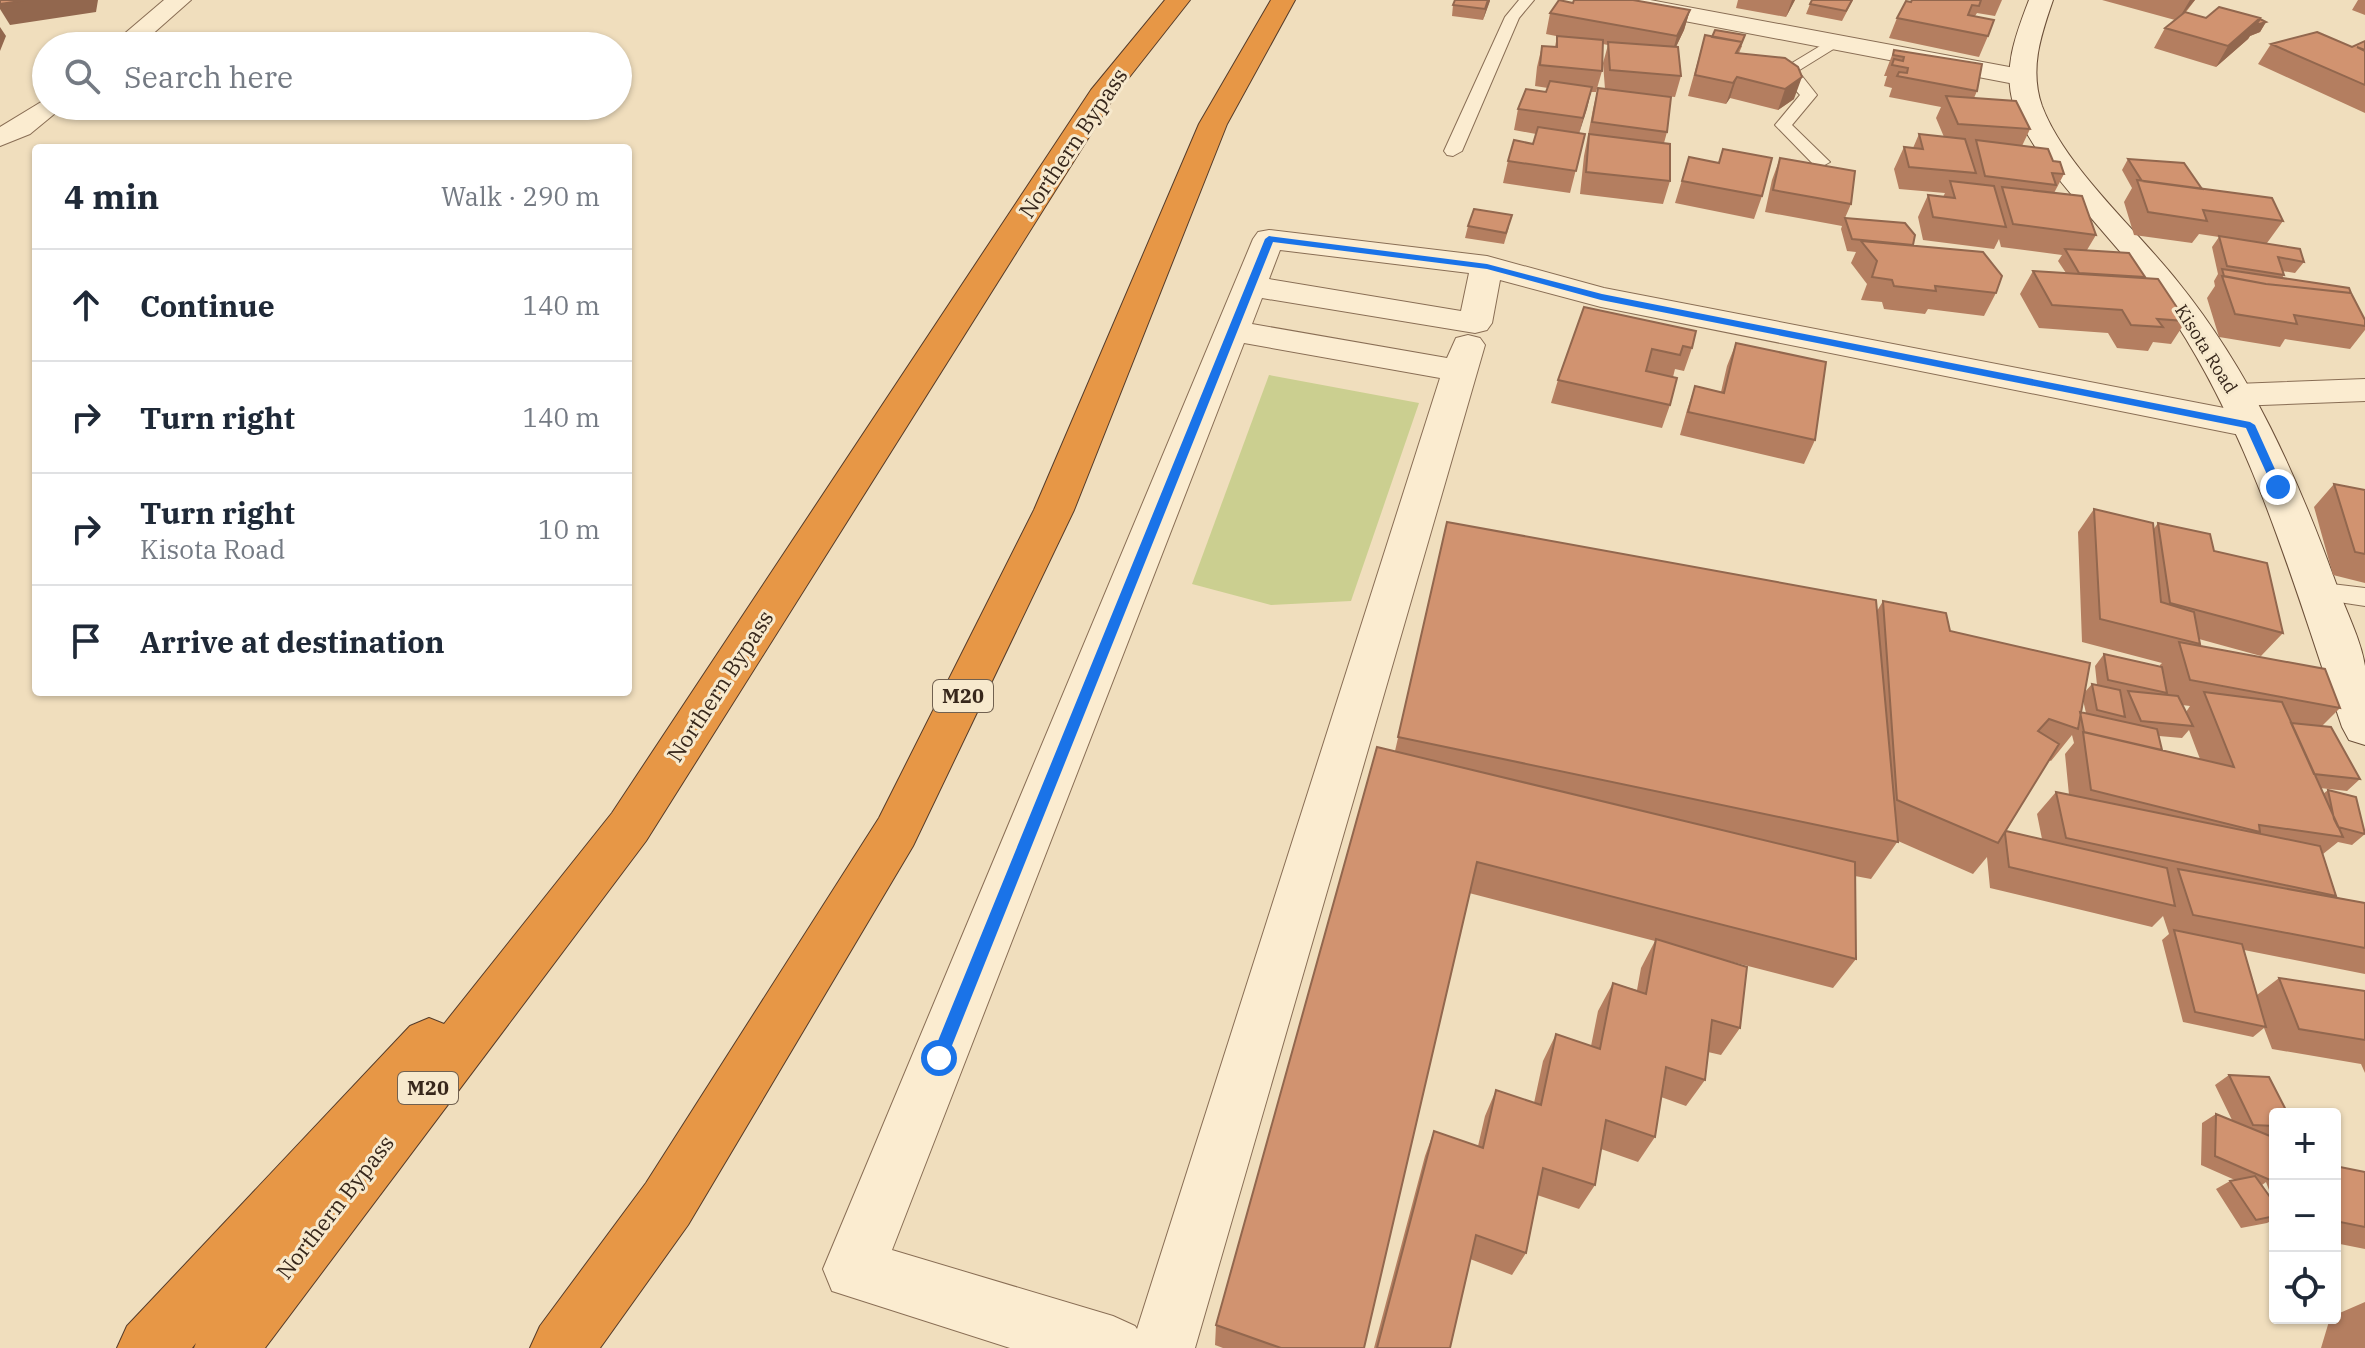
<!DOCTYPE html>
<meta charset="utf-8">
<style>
body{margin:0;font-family:"IBM Plex Serif",serif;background:#f2f2f3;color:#1f2937}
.controls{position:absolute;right:24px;bottom:24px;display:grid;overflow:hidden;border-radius:8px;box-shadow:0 2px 6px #0004}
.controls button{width:72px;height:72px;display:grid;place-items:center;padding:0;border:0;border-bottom:2px solid #e0e1e3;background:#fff;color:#1f2937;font:40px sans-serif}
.stop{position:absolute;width:24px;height:24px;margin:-18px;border:6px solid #1a73e8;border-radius:50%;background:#fff}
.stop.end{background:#1a73e8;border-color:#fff;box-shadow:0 2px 8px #0008}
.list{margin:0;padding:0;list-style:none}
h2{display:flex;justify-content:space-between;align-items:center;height:104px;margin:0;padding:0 32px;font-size:34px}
h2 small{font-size:26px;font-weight:400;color:#747a83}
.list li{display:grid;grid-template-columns:52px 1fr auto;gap:24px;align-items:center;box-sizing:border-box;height:112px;padding:0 32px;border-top:2px solid #e0e1e3}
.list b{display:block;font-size:30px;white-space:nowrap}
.list p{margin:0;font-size:26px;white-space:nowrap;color:#747a83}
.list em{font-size:26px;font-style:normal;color:#747a83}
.icon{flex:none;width:44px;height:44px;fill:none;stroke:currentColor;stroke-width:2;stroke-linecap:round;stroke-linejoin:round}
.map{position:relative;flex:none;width:2365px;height:1348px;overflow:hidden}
.search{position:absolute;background:#fff;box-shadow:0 2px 6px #0004;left:32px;top:32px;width:600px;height:88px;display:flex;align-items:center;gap:20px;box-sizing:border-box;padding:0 28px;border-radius:44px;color:#747a83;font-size:30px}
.panel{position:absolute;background:#fff;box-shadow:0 2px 6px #0004;left:32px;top:144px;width:600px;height:552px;border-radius:8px}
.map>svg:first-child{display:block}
.green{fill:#cbcf90}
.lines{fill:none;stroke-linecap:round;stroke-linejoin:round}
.lane-casing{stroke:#896e55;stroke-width:2}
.street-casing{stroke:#896e55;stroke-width:2}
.secondary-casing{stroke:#6b4f38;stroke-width:2}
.highway-casing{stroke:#563c2a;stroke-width:2}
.lane{fill:#fbecd0;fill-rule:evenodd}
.street{fill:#fbecd0;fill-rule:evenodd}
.secondary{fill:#fbecd0;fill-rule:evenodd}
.highway{fill:#e79746;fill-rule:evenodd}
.wall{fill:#b47e60;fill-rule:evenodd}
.shaded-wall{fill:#92674e}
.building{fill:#d19370;stroke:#92674e;stroke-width:2}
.route{fill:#1a73e8}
.labels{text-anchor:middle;stroke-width:6;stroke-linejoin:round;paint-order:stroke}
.far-street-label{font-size:18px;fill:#37271b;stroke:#f7e9cd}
.shield{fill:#f7e9cd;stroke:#716150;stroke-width:2}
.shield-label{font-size:20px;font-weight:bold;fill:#37271b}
.street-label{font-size:22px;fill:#37271b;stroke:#f7e9cd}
</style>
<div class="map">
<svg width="2365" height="1348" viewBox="0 0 2365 1348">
<rect width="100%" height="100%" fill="#f0debd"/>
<path class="green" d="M1269 375 1419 403 1351 601 1271 605 1192 584Z"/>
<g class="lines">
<g class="lane-casing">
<path id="lane" d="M1519 0H1534L1519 18 1462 151 1453 156 1447 155 1444 151 1505 17Z
M1835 37 1843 42 1840 45 1798 71 1817 95 1792 125 1830 162 1821 167 1815 166 1775 125 1800 95 1788 82 1782 69Z
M2315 582 2365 588V606L2306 597 2303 591 2306 585Z"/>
</g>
<g class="street-casing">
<path id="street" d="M164 0H191L139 46H110Z
M1599 0H1650L2020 69 2029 71 2033 77 2029 83 2020 85 1611 7 1602 5Z
M46 99V106H64L30 134 0 146V127Z
M1269 230 1487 256 1604 288 2250 413 2263 417 2268 425 2263 433 2250 437 1601 307 1500 280 1492 323 1487 330 1475 333 1262 298 1252 324 1447 358 1456 338 1468 335 1480 338 1485 345 1195 1348H1010L832 1291 823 1269 1253 239 1258 232ZM1280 250 1469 273 1461 311 1269 279ZM1244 343 1440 378 1137 1329 1135 1326 1113 1316 892 1250Z
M2365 379V401L2236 406 2223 403 2218 395 2223 387 2236 384Z"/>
</g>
<g class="secondary-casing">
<path id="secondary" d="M2029 0H2053C2041 35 2029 69 2042 106 2065 167 2137 230 2178 282 2251 372 2298 478 2337 586 2346 611 2361 640 2365 666 2365 691 2365 719 2365 745L2349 740 2342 727C2297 595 2259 459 2186 339 2157 291 2117 249 2081 206 2056 176 2028 144 2014 106 2002 69 2016 34 2029 0Z"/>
</g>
<g class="highway-casing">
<path id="highway" d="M1165 0H1190L1116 94 646 841 265 1348H194L196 1343 192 1348H117L127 1326 410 1026 429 1018 444 1024 612 813 1091 90Z
M1271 0H1295L1227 124 1074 510 913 846 688 1225 600 1348H530L540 1326 646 1183 879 818 1034 510 1199 124Z"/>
</g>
<use href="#lane" class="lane"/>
<use href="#street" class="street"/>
<use href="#secondary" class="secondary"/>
<use href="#highway" class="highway"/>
</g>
<path class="wall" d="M1490 0 1483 20 1452 16 1453 5Z
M1738 0H1795L1786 17 1736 8Z
M1853 0 1842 21 1806 14 1810 4Z
M1912 0H2002L1995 16 1977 13 1975 16 1988 36 1979 57 1889 38 1897 18Z
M2102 0H2195L2186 12 2206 18 2260 19 2266 22 2260 32 2250 36 2248 39 2216 67 2154 48 2165 28 2175 20Z
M2358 0H2365V15L2352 10Z
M1573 3 1690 10 1684 30 1676 47 1681 76 1675 97 1655 95 1667 132 1664 143 1670 181 1663 204 1580 194 1584 156 1593 109 1598 88 1605 89 1603 63 1608 45 1603 44 1602 71 1596 92H1591L1579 133 1585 134 1570 193 1503 183 1508 161 1533 144 1536 134 1514 130 1518 109 1546 92 1548 88 1535 86 1537 67 1542 46 1555 47 1557 36 1561 37 1546 34 1550 13Z
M1705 35 1742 46 1739 53 1785 58 1794 99 1778 110 1730 98 1726 104 1688 96Z
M2365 41V113L2258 64 2271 44 2352 47Z
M1894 50 1977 91 1974 98 2030 129 2022 146 2053 161 2064 174 2054 193 2096 235 2087 250 2144 278 2186 321 2171 344 2153 342 2148 351 2117 348 2108 333 2039 328 2020 294 2033 271 2066 273 2058 261 2062 255 2001 247 1999 239 1994 249 1923 240 1918 217 1928 195 1943 197 1945 193 1899 189 1894 169 1904 147 1913 148 1919 134 1944 137 1936 118 1941 107 1889 97 1892 88 1884 86 1887 76H1884Z
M1689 157 1718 163 1762 196 1754 219 1675 203Z
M1780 158 1851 204 1845 218 1913 246 1996 293 1984 316 1928 309 1925 314 1884 309 1882 302 1861 300 1867 284 1851 263 1856 252 1847 251 1841 229 1842 226 1765 212 1772 180Z
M2128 159 2283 221 2267 243 2304 262 2295 273 2282 271 2284 275 2282 278 2365 320V330L2350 349 2285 339 2280 347 2219 337 2207 298 2215 286 2214 281 2218 274 2212 247 2219 237 2199 234 2192 243 2134 235 2124 202 2132 188 2122 170Z
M1468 226 1509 227 1504 244 1465 238Z
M1584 307 1692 348 1684 371 1675 369 1673 377 1670 405 1662 428 1551 403 1558 380Z
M1736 343 1815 440 1804 464 1680 435 1687 410 1695 386 1721 392 1727 366Z
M2334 484 2365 490V583L2333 575 2314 507Z
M2094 509 2153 530 2158 523 2214 551 2283 633 2261 656 2199 639 2200 644 2199 646 2340 708 2322 726 2360 779 2347 791 2320 788 2323 794 2328 790 2365 834 2352 845 2338 842 2323 854 2336 896 2335 897 2365 903V974L2244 950 2257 995 2279 978 2365 991V1073L2361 1064 2272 1049 2264 1028 2253 1037 2183 1022 2162 940 2169 934 2163 916 2152 927 1990 888 1987 857 1973 874 1898 841 1871 879 1855 876 1856 959 1833 988 1717 958 1740 1028 1721 1055 1708 1052 1705 1080 1686 1106 1661 1097 1655 1137 1638 1162 1601 1149 1595 1185 1579 1209 1537 1195 1526 1253 1512 1275 1470 1259 1450 1348H1374L1425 1156 1434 1131 1478 1146 1485 1116 1496 1090 1534 1103 1543 1061 1556 1034 1591 1046 1598 1011 1613 983 1637 990 1641 968 1655 941 1469 893 1364 1348H1223L1215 1345 1216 1325 1395 751 1447 522 1877 611 1883 601 2084 693 2092 684 2097 685 2095 666 2104 654 2160 667V665L2162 663 2082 642 2078 532ZM2083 700 2086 713 2081 712ZM2182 705 2190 706 2186 712ZM2189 730 2200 759 2162 750 2159 736 2182 738ZM2072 735 2074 743 2065 754 2069 795 2056 792 2037 814 2042 839 2006 831 2049 760 2051 761Z
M2229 1075 2275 1114V1136L2268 1135 2270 1173 2275 1170V1219L2267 1223 2241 1228 2216 1189 2230 1181 2235 1180 2201 1165 2202 1123 2216 1114 2232 1120 2215 1085ZM2266 1182 2269 1190 2273 1201 2262 1185Z
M2335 1166 2365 1172V1249L2335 1243Z
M2365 1302V1348H2321L2330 1318H2335V1315Z"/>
<path class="shaded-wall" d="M27 0H98L96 12 10 25 0 9V4Z
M1488 0H1490V1L1483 20Z
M1792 0H1795L1786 17Z
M2190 0H2195L2178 20Z
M1690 10 1684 30 1671 57 1677 36Z
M2260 18 2256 25 2266 22 2260 32 2250 36 2248 39 2216 67 2228 46Z
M0 27 6 36 0 51Z
M1737 77 1730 98 1726 104 1733 83Z
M1802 77 1794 99 1778 110 1785 89Z
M1592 87 1587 109 1577 140 1583 118Z"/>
<path class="building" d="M0 0H27L0 4Z
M1455 0H1488L1485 9 1453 5Z
M1559 0 1573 3 1574 0H1633L1690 10 1677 36 1550 13Z
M1812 0H1852L1846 11 1810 4Z
M1912 0H1981L1979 6 1972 5 1968 15 1994 20 1988 36 1897 18 1906 1 1911 2Z
M2219 7 2260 18 2228 46 2165 28 2185 12 2206 18Z
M2260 19 2266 22 2256 25Z
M1715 30 1745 35 1740 47 1742 42 1712 37Z
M2317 32 2352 47 2365 41V50L2357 47 2365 51V85L2271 44Z
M1705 35 1742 42 1736 53 1785 58 1798 67 1802 77 1785 89 1737 77 1733 83 1695 75Z
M1557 36 1603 40 1602 71 1540 65 1542 46 1557 47Z
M1608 42 1678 47 1681 76 1610 70Z
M1894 50 1982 64 1977 91 1897 76 1899 72 1907 73 1908 68 1892 65 1894 59 1903 61 1904 57 1893 55Z
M1550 81 1592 87 1583 118 1518 109 1526 89 1546 92Z
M1598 88 1671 97 1667 132 1592 122Z
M1946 96 2016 101 2030 129 1958 124Z
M1538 127 1585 134 1576 171 1508 161 1514 140 1533 144Z
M1589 134 1670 144V181L1586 172Z
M1919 134 1965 139 1976 173 1909 167 1904 147 1923 149Z
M1976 140 2048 149 2053 161 2060 162 2064 174 2052 173 2056 185 1985 176Z
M1723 149 1772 158 1762 196 1682 181 1689 157 1719 163Z
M1780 158 1855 171 1851 204 1773 190Z
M2128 159 2184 163 2202 189 2142 181Z
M2137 180 2272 198 2283 221 2203 210 2207 221 2148 212Z
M1950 181 1994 186 2006 227 1933 217 1928 195 1955 198Z
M2002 187 2082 196 2096 235 2013 224Z
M1474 209 1512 215 1506 233 1468 226Z
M1845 218 1905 223 1915 235 1913 245 1852 239Z
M2219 236 2300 249 2304 262 2278 257 2284 275 2227 266Z
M1861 241 1983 252 2002 276 1996 293 1935 286 1936 291 1894 286 1892 280 1872 277 1877 261Z
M2065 249 2129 253 2145 277 2079 273Z
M2222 269 2349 288 2351 293 2266 284 2224 276Z
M2033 271 2158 279 2186 321 2157 319 2163 327 2131 325 2122 310 2052 305Z
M2222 276 2266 284 2351 293 2365 320V326L2294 315 2297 324 2235 314Z
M1584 307 1696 331 1692 348 1683 346 1680 355 1652 349 1646 371 1677 378 1670 405 1558 380Z
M1736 343 1826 362 1815 440 1688 412 1695 386 1724 393Z
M2334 484 2365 490V554L2355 552Z
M2094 509 2153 523 2161 602 2194 612 2200 644 2100 619Z
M1447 522 1876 600 1898 842 1398 737Z
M2158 523 2210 534 2214 551 2267 563 2283 633 2170 603Z
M1883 601 1946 613 1950 631 2090 663 2078 729 2049 719 2038 731 2059 744 1998 843 1897 800Z
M2179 642 2325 669 2340 708 2190 680Z
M2104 654 2162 667 2167 693 2108 680Z
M2092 684 2120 690 2125 717 2097 710Z
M2128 691 2178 696 2193 726 2141 721Z
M2204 692 2282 702 2343 837 2259 825 2260 832 2091 790 2083 732 2234 767Z
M2080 712 2157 729 2162 750 2084 732Z
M2291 723 2331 727 2360 779 2314 774Z
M1377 747 1855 862 1856 959 1477 862 1364 1348H1281L1216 1325Z
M2328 790 2356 797 2365 834 2338 827 2334 819Z
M2056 792 2320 846 2336 896 2066 838Z
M2006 831 2167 868 2175 906 2009 867 2005 833Z
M2178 869 2365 903V948L2193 915Z
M2174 930 2242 944 2266 1027 2195 1012Z
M1656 939 1747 967 1740 1028 1712 1020 1705 1080 1666 1067 1655 1137 1606 1120 1595 1185 1543 1168 1526 1253 1476 1235 1450 1348H1377L1434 1131 1483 1148 1496 1090 1541 1105 1556 1034 1600 1049 1613 983 1646 994Z
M2279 978 2365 991V1040L2299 1029Z
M2229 1075 2269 1077 2288 1114H2275V1126L2253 1125Z
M2216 1114 2270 1136V1180L2215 1156Z
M2335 1166 2365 1172V1227L2335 1221Z
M2255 1176 2275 1204V1216L2256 1220 2230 1181Z"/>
<path class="route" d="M1269 236 1487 264 1602 294 2250 422 2255 425 2283 487 2274 490 2246 428 1601 300 1487 269 1273 242 947 1058 945 1063H933L931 1058 1265 239Z"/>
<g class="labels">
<g class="far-street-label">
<text transform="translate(2206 349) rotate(58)" y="6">Kisota Road</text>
</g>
<g class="shield">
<rect x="933" y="680" width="60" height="32" rx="6"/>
<rect x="398" y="1072" width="60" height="32" rx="6"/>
</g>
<g class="shield-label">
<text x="963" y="703">M20</text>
<text x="428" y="1095">M20</text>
</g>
<g class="street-label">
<text transform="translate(1073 143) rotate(-56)" y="8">Northern Bypass</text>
<text transform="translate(720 686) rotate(-57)" y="8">Northern Bypass</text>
<text transform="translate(335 1207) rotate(-52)" y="8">Northern Bypass</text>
</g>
</g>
</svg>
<div class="controls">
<button>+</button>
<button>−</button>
<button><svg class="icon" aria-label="locate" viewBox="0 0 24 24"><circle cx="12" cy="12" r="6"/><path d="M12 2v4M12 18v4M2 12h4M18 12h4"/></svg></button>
</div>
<div class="stop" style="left:939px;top:1058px"></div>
<div class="stop end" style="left:2278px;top:487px"></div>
<div class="search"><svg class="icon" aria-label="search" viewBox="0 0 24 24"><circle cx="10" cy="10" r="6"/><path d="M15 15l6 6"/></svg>Search here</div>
<section class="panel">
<h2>4 min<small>Walk · 290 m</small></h2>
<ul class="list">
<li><svg class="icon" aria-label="ahead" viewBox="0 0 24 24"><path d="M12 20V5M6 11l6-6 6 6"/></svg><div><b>Continue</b></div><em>140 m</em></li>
<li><svg class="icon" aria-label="right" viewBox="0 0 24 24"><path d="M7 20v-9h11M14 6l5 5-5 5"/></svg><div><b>Turn right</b></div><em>140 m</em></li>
<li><svg class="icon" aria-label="right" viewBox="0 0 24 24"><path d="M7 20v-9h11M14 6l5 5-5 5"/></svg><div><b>Turn right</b><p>Kisota Road</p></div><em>10 m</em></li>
<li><svg class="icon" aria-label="arrive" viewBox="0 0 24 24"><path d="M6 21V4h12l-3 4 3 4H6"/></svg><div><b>Arrive at destination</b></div></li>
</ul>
</section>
</div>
